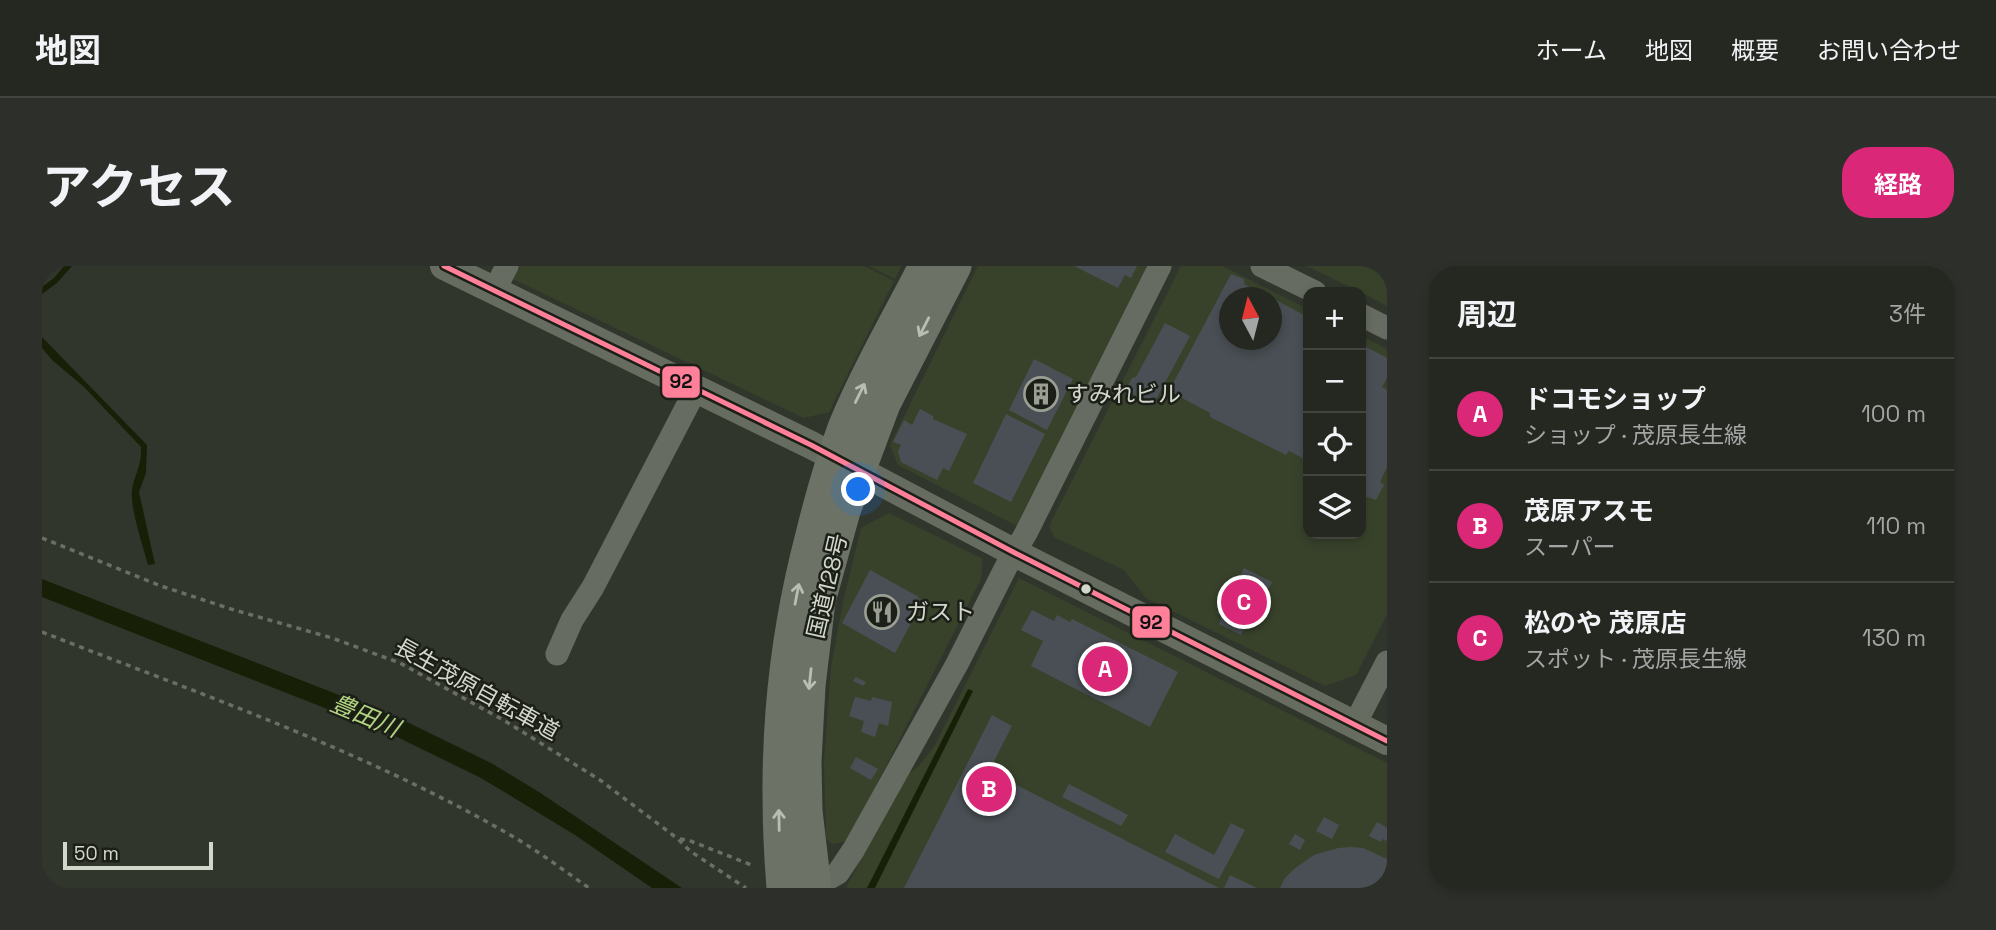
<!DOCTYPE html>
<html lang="ja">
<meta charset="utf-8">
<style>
body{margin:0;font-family:"Space Grotesk","Noto Sans JP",sans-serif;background:#2d302a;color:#f1f3f6}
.controls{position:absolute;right:21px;top:21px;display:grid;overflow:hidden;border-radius:14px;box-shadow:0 4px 10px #0003}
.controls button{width:63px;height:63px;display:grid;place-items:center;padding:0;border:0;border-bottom:2px solid #42443f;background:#252821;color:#f1f3f6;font:35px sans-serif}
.compass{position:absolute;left:1177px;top:21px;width:63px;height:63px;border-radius:50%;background:#252821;box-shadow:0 4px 10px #0003;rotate:353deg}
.scale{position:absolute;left:21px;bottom:18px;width:150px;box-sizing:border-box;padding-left:7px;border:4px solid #d2d7cc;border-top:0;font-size:19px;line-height:24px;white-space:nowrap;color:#d2d7cc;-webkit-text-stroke:5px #1c1f17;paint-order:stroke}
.you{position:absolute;left:817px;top:224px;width:24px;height:24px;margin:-18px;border:5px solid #fff;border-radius:50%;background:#1a73e8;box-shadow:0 0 0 10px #1a73e833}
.badge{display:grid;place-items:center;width:46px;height:46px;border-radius:50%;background:#db2777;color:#fff;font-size:23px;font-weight:700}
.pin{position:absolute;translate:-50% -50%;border:4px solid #fff;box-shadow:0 2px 7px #0006}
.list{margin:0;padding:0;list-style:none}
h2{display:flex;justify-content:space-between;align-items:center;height:91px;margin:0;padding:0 28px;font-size:30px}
h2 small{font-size:23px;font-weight:400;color:#a3a6a5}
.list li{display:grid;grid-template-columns:46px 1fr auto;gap:21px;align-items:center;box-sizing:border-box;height:112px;padding:0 28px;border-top:2px solid #42443f}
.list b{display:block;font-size:26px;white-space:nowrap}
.list p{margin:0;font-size:23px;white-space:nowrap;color:#a3a6a5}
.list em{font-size:23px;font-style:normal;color:#a3a6a5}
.icon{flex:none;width:38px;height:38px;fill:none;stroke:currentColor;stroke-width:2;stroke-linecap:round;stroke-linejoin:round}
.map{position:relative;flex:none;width:1345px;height:622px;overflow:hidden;border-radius:28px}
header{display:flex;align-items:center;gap:42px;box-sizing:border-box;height:98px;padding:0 35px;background:#252821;border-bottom:2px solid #42443f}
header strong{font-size:33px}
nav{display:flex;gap:38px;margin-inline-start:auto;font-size:24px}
.intro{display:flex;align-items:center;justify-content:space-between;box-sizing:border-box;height:168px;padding:0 42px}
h1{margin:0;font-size:49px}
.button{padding:18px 32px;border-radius:28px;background:#db2777;color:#fff;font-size:24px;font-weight:700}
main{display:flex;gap:42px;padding:0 42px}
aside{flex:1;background:#252821;border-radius:28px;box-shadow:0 4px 10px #0003}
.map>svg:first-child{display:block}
.built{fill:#38422b;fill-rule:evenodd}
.water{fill:#172006}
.building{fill:#494f54}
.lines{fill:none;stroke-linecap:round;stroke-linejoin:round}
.path{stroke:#6b6e67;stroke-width:3.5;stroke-dasharray:5 5;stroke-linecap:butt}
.minor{stroke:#676c62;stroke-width:23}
.major{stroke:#676c60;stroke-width:28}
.highway{stroke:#6c7266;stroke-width:33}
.bus-1-casing{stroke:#1c1f17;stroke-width:10}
.bus-1{stroke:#ff8098;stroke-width:5}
.oneway{stroke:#b8beb2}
.bus-dot{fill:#d2d7cc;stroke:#1c1f17;stroke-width:2.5}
.labels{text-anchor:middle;stroke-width:5;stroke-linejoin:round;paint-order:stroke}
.poi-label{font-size:23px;fill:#d2d7cc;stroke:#1c1f17;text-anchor:start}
.street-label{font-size:23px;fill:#d2d7cc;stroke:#1c1f17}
.water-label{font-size:24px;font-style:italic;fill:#b2d581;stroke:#1c1f17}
.line-badge{stroke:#1c1f17;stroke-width:2.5}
.pale-badge-label{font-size:19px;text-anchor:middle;font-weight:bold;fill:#111}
</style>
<header>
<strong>地図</strong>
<nav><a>ホーム</a><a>地図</a><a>概要</a><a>お問い合わせ</a></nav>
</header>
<div class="intro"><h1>アクセス</h1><a class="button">経路</a></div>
<main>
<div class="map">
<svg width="1345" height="622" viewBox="0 0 1345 622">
<rect width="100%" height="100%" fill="#31362c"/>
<path class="built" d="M475 0H822L852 15 787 146 762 152 469 12Z
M827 0H859L853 13Z
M936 0H1108L975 260 856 199 848 179Z
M1139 0H1180L1266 43V268H1319V70L1345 83V348L1314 409 1283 420 1104 332 1082 304 1012 271 1007 260ZM1188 32H1230V74H1188Z
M1265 0H1345V40L1319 26Z
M847 247 941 293 939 313 806 575 791 578 784 573 782 496 789 401 802 332 819 262Z
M977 312 1345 497V622H804L861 511 876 501 893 479Z"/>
<path class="water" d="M22 0H30L15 17 0 28V21L12 12Z
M0 71 105 179 104 207 97 226 113 298 106 299C101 280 88 243 90 224 92 209 100 200 99 181L42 121 10 94 0 82Z
M0 313 361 454 449 497 497 526 640 622H610L533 569 439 512 349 468 0 331Z
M926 423 931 425 833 622H825Z"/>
<path class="building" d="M1032 0H1095L1089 12 1083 9 1076 22Z
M1189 8 1202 13V18L1228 32H1188V74H1230V32L1266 51V195L1247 185 1244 189 1168 151V147L1127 125Z
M1123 57 1148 70 1111 139 1083 124 1090 112 1094 111Z
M1319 78 1345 92V112L1340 121 1345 124V201L1338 216 1342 219 1334 234 1319 229Z
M992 93 1031 113 1005 164 967 144Z
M878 143 891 150V153L925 168 907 205 901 202 895 214 859 196 856 185 859 179 851 176 862 154 870 159Z
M964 148 1003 168 969 236 931 217Z
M1202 302 1230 316 1209 357H1205L1199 369 1177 358 1180 350 1175 347 1181 335 1184 337Z
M828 304 877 331 876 332 881 335 853 387 800 357Z
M990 344 1012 355 1015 349 1028 356 1030 353 1136 406 1108 461 989 400 1001 375 979 364Z
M814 411 824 416 821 420 811 415Z
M813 431 829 435 830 431 850 436 846 460 837 457 833 471 819 466 822 455 807 450Z
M950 449 970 460 947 505 1177 622H862Z
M814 491 836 503 829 514 808 502Z
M1027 518 1086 549 1079 560 1020 531Z
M1282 551 1297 559 1290 573 1274 565Z
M1335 556 1345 562V575L1340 573 1339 576 1327 570Z
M1189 557 1203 564 1177 613 1123 586 1133 568 1172 589Z
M1253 568 1263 574 1258 584 1247 578Z
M1308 581 1321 582 1345 593V622H1238L1243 612 1252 603 1272 589 1296 582Z
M1188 609 1215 622H1182Z"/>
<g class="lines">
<path class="path" d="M0 272 119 320 189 343 290 372 358 397 463 455 558 514 636 573 648 585 704 622
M0 366C155 427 318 483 463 566 492 582 520 603 547 622
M638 573 646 574 712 600"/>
<path class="minor" d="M1220 0 1273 26
M452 25 465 0
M1319 49 1345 62
M515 388 530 354 551 321 654 123
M1313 458 1345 396
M772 621 796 607 812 583 915 398 964 301 984 267 1118 0"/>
<path class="major" d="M402 0 769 179 973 287 1345 475"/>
<path class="highway" d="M741 622C731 500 739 387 770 269 779 232 789 197 802 162 825 106 856 53 883 0
M773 622 764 545 763 495 767 420 777 335 802 245 842 138 913 0"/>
<g class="bus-1-casing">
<path id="bus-1" d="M402 0 769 179 973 287 1345 475"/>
</g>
<use href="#bus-1" class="bus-1"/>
</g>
<defs><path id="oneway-shaft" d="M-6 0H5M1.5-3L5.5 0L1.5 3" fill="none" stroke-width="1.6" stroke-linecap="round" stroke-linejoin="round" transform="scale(1.75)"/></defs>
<g class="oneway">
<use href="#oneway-shaft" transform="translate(882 61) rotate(117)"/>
<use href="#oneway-shaft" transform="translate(818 127) rotate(-64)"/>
<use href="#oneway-shaft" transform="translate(755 328) rotate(-79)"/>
<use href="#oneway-shaft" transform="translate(768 413) rotate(96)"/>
<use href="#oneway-shaft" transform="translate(737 554) rotate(-91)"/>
</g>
<defs>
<g id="building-ring" transform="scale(1.75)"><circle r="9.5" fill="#1c1f17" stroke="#9a9f94" stroke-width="1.5"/><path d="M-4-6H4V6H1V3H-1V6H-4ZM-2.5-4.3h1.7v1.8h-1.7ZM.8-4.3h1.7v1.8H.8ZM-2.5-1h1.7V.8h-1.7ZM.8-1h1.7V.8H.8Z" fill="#9a9f94"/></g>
<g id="restaurant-ring" transform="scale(1.75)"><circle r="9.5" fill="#1c1f17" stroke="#9a9f94" stroke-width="1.5"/><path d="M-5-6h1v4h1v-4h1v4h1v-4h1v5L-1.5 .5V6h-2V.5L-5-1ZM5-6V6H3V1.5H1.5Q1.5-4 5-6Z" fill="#9a9f94"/></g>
</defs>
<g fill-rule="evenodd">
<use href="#building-ring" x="999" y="128"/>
<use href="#restaurant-ring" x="840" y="346"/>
</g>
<circle class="bus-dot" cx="1044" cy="323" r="6"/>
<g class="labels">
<g class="poi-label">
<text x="1024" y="136">すみれビル</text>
<text x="864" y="354">ガスト</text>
</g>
<g class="street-label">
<text transform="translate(785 320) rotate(-77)" y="8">国道128号</text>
<text transform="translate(435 423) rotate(29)" y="8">長生茂原自転車道</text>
</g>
<g class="water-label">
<text transform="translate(323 450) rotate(23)" y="8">豊田川</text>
</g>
</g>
<g class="line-badge">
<rect x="619" y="99" width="40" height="34" rx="7" fill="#ff8098"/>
<rect x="1089" y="339" width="40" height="34" rx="7" fill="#ff8098"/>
</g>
<g class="pale-badge-label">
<text x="639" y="122">92</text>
<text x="1109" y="363">92</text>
</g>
</svg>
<div class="controls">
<button>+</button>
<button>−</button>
<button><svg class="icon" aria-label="locate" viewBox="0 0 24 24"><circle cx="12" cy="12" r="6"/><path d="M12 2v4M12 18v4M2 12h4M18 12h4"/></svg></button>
<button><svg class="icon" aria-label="layers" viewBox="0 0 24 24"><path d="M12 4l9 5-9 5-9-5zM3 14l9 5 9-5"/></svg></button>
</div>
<svg class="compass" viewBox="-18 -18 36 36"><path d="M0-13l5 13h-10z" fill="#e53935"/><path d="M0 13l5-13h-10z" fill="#a3a6a5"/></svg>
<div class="scale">50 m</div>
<div class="you"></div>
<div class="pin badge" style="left:1063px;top:403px">A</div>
<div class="pin badge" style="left:947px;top:523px">B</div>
<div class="pin badge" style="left:1202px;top:336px">C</div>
</div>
<aside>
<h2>周辺<small>3件</small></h2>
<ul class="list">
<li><span class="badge">A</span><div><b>ドコモショップ</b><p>ショップ · 茂原長生線</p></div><em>100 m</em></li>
<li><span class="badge">B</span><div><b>茂原アスモ</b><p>スーパー</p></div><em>110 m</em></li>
<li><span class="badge">C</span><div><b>松のや 茂原店</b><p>スポット · 茂原長生線</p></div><em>130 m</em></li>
</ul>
</aside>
</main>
